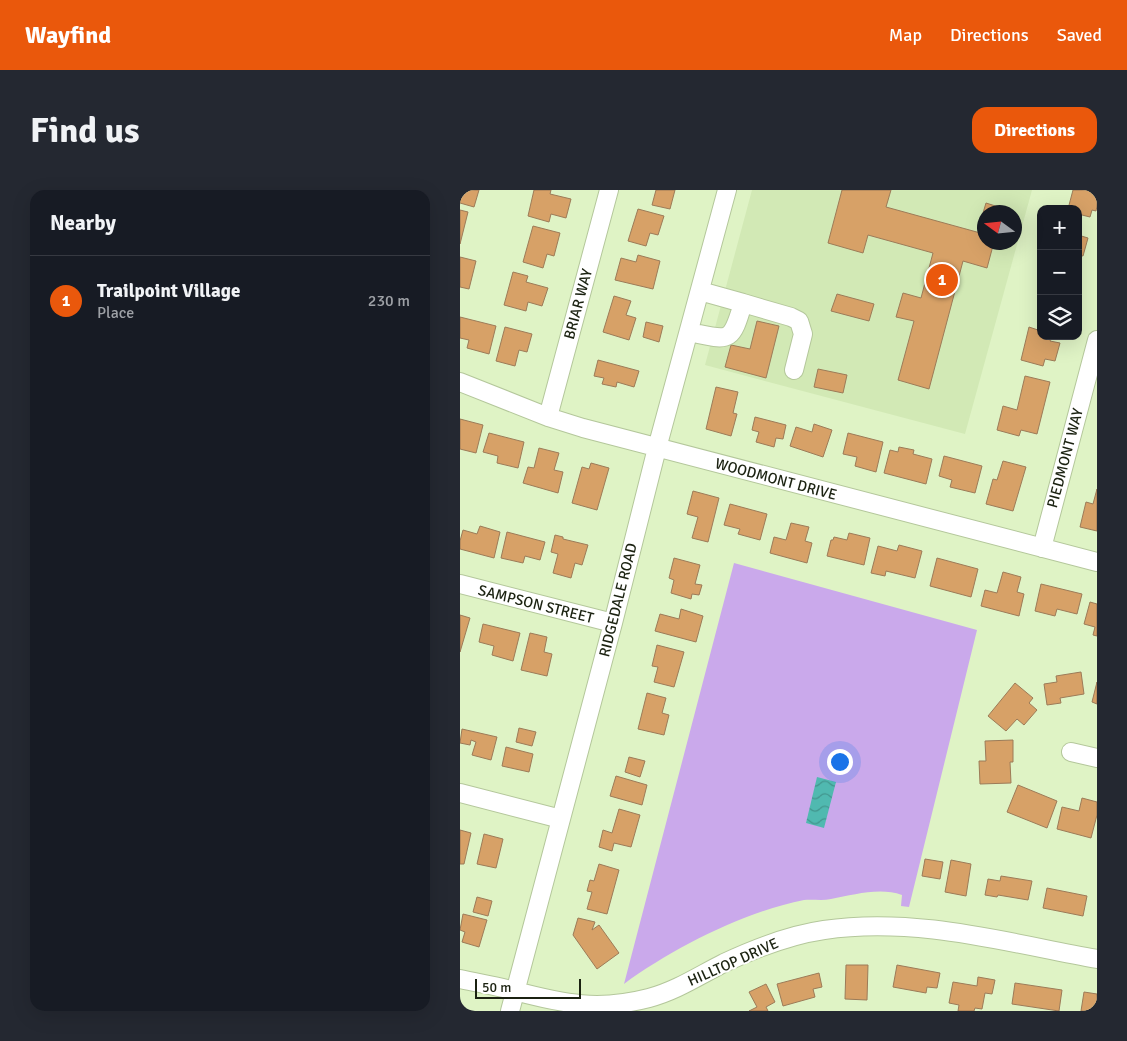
<!DOCTYPE html>
<meta charset="utf-8">
<style>
body{margin:0;font-family:Signika,sans-serif;background:#242831;color:#f1f3f6}
.controls{position:absolute;right:15px;top:15px;display:grid;overflow:hidden;border-radius:10px;box-shadow:0 5px 20px #0002}
.controls button{width:45px;height:45px;display:grid;place-items:center;padding:0;border:0;border-bottom:1px solid #363941;background:#171b24;color:#f1f3f6;font:25px sans-serif}
.compass{position:absolute;left:517px;top:15px;width:45px;height:45px;border-radius:50%;background:#171b24;box-shadow:0 5px 20px #0002;rotate:285deg}
.scale{position:absolute;left:15px;bottom:12px;width:106px;box-sizing:border-box;padding-left:5px;border:2px solid #1b2211;border-top:0;font-size:14px;line-height:18px;white-space:nowrap;color:#1b2211;-webkit-text-stroke:4px #fff;paint-order:stroke}
.you{position:absolute;left:379px;top:571px;width:18px;height:18px;margin:-12px;border:4px solid #fff;border-radius:50%;background:#1a73e8;box-shadow:0 0 0 8px #1a73e833}
.badge{display:grid;place-items:center;width:32px;height:32px;border-radius:50%;background:#ea580c;color:#fff;font-size:16px;font-weight:700}
.pin{position:absolute;translate:-50% -50%;border:2px solid #fff;box-shadow:0 1px 5px #0006}
.list{margin:0;padding:0;list-style:none}
h2{display:flex;justify-content:space-between;align-items:center;height:65px;margin:0;padding:0 20px;font-size:21px}
h2 small{font-size:16px;font-weight:400;color:#9ea1a6}
.list li{display:grid;grid-template-columns:32px 1fr auto;gap:15px;align-items:center;box-sizing:border-box;height:90px;padding:0 20px;border-top:1px solid #363941}
.list b{display:block;font-size:19px;white-space:nowrap}
.list p{margin:0;font-size:16px;white-space:nowrap;color:#9ea1a6}
.list em{font-size:16px;font-style:normal;color:#9ea1a6}
.icon{flex:none;width:28px;height:28px;fill:none;stroke:currentColor;stroke-width:2;stroke-linecap:round;stroke-linejoin:round}
.map{position:relative;flex:none;width:637px;height:821px;overflow:hidden;border-radius:15px}
header{display:flex;align-items:center;gap:30px;box-sizing:border-box;height:70px;padding:0 25px;background:#ea580c;color:#fff}
header strong{font-size:24px}
nav{display:flex;gap:28px;margin-inline-start:auto;font-size:18px}
.intro{display:flex;align-items:center;justify-content:space-between;box-sizing:border-box;height:120px;padding:0 30px}
h1{margin:0;font-size:35px}
.button{padding:12px 22px;border-radius:15px;background:#ea580c;color:#fff;font-size:18px;font-weight:700}
main{display:flex;gap:30px;padding:0 30px}
aside{flex:1;background:#171b24;border-radius:15px;box-shadow:0 5px 20px #0002}
.map>svg:first-child{display:block}
.built{fill:#d2e9b5;fill-rule:evenodd}
.park{fill:#caa9eb}
.water{fill:url(#water-waves)}
.building{fill:#d7a167;stroke:#9c7b58}
.lines{fill:none;stroke-linecap:round;stroke-linejoin:round}
.minor-casing{stroke:#b4c79b;stroke-width:20}
.minor{stroke:#fff;stroke-width:18}
.labels{text-anchor:middle;stroke-width:4;stroke-linejoin:round;paint-order:stroke}
.street-label{font-size:15px;fill:#1b2211;stroke:#fff}
</style>
<header>
<strong>Wayfind</strong>
<nav><a>Map</a><a>Directions</a><a>Saved</a></nav>
</header>
<div class="intro"><h1>Find us</h1><a class="button">Directions</a></div>
<main>
<aside>
<h2>Nearby<small></small></h2>
<ul class="list">
<li><span class="badge">1</span><div><b>Trailpoint Village</b><p>Place</p></div><em>230 m</em></li>
</ul>
</aside>
<div class="map">
<svg width="637" height="821" viewBox="0 0 637 821">
<defs>
<pattern id="water-waves" width="16" height="10" patternUnits="userSpaceOnUse" patternTransform="scale(1.25)"><rect width="16" height="10" fill="#50b9b0"/><path d="M0 5q4-4 8 0t8 0" fill="none" stroke="#42968e"/></pattern>
</defs>
<rect width="100%" height="100%" fill="#dff3c5"/>
<path class="built" d="M292 0H572L505 244 245 175ZM524 22H554V52H524Z"/>
<path class="park" d="M274 373 517 440 449 717 441 716 442 705C419 697 394 705 371 709 362 711 353 709 344 710 284 722 213 758 164 794Z"/>
<path class="water" d="M357 587 376 592 364 638 346 633Z"/>
<path class="building" d="M0 0H19L14 17 0 13Z
M74 0H91L90 4 111 9 106 28 91 24 89 32 68 26Z
M196 0H215L210 19 192 15Z
M382 0H431L426 17 524 44V52H534L527 78 503 71 469 199 438 190 454 131 436 127 443 103 461 108 473 63 408 45 403 63 368 53Z
M613 0H637V16L636 21 632 20 630 27 618 24V19H608Z
M526 13 545 19 544 22H524V34L520 33Z
M178 19 204 26 198 45 190 43 186 56 168 51Z
M0 20 8 22 0 54Z
M73 36 100 43 94 66 87 64 83 78 63 72Z
M618 45 628 48 623 66 618 65Z
M178 65 200 71 193 99 155 90 161 68 176 72Z
M0 67 16 71 9 99 0 97Z
M53 82 68 86 66 92 88 98 82 116 68 112 66 121 44 115Z
M377 104 414 114 409 131 371 121Z
M154 106 171 111 166 125 176 128 169 150 143 142Z
M0 127 36 136 29 164 7 158 9 150 0 148Z
M297 131 319 136 306 188 265 177 271 155 290 159Z
M186 132 203 136 199 152 183 147Z
M45 137 72 144 67 162 59 160 55 176 36 171Z
M569 137 581 141V146H592L590 151 600 153 595 171 585 169 583 176 561 170Z
M138 170 179 181 174 197 157 192 156 197 142 194 144 188 134 186Z
M358 179 387 185 383 203 354 197Z
M565 186 590 192 577 244 561 240 559 246 537 240 543 216 557 220Z
M256 197 278 202 273 223 277 224 271 246 246 239Z
M295 227 326 235 323 249 316 248 314 257 296 252 299 242 292 240Z
M0 229 23 235 16 263 0 259Z
M354 234 372 240 363 267 330 256 336 237 352 242Z
M29 243 64 252 58 278 37 273 38 266 23 262Z
M388 243 423 252 416 282 395 276 397 267 383 264Z
M439 257 454 260 453 264 472 269 466 294 424 283 430 260 438 262Z
M79 258 99 263 94 280 103 282 98 303 63 293 68 277 74 278Z
M484 266 522 276 515 303 490 297 492 290 479 286Z
M543 271 566 277 553 321 526 314 533 289 537 290Z
M131 273 149 278 137 320 112 313 122 277 129 279Z
M637 299V341L620 337 626 312 633 314Z
M233 301 259 308 248 352 232 348 238 327 227 324Z
M270 314 307 324 300 350 278 344 280 339 264 335Z
M331 333 349 337 345 351 352 353 347 373 310 363 314 347 326 350Z
M20 336 40 342 34 368 0 359V351L3 340 17 344Z
M47 342 85 352 80 370 65 366 63 373 41 368Z
M389 343 410 348 404 375 367 366 371 350H373L374 347 387 350Z
M95 345 103 347V349L128 355 122 375 115 373 111 388 93 383 98 364 91 362Z
M439 355 462 361 455 388 426 381 425 386 411 383 418 356 437 361Z
M214 368 240 375 235 394 242 395 239 405 232 404 231 409 211 403 214 390 209 388Z
M477 368 518 379 511 407 470 396Z
M543 382 561 387 557 402 564 404 559 426 521 416 525 400 537 403Z
M581 394 622 404 617 424 597 419 595 426 575 421Z
M630 412 637 414V446L633 445 635 437 624 434Z
M221 419 243 426 236 452 195 441 200 424 219 429Z
M0 425 10 428 0 462Z
M23 434 60 443 53 471 32 465 34 456 19 452Z
M70 443 87 447 84 462 92 464 87 486 61 480Z
M197 455 224 462 214 497 194 492 198 477 192 476Z
M621 482 624 504 600 508 601 513 587 515 584 494 597 492 596 486Z
M637 492V514L632 512Z
M555 493 573 508 569 513 577 520 564 535 557 529 546 541 528 526Z
M187 503 206 508 202 523 209 525 204 545 178 539Z
M59 538 76 542 72 556 56 552Z
M2 539 37 547 31 570 12 565 16 552 11 550 10 555 0 553Z
M553 550V572H550L551 593 520 594 519 571H526L525 551Z
M46 557 73 564 69 582 42 576Z
M169 567 185 571 180 587 165 582Z
M156 586 187 595 182 615 150 606Z
M558 595 597 611 587 638 547 622Z
M622 608 637 612V625L631 648 597 639 602 617 619 621Z
M159 619 180 625 171 657 154 653 152 661 139 657 143 640 152 643Z
M0 640 11 643 4 674H0Z
M24 644 43 649 36 678 17 674Z
M465 669 483 672 480 689 462 686Z
M491 670 511 674 506 706 485 702Z
M139 674 159 680 147 724 127 719 132 702 127 701 130 690 134 691Z
M541 686 572 691 568 710 538 705 537 707 525 705 528 689 540 691Z
M587 698 627 706 623 726 583 718Z
M17 707 32 711 28 726 13 722Z
M3 724 27 730 19 757 2 752 5 742 0 740Z
M118 728 135 732 132 740 139 735 159 763 137 779 113 745Z
M386 775H408L407 810 385 809Z
M437 775 480 783 477 798 467 797 466 803 433 797Z
M359 783 362 797 353 799 355 807 323 816 317 794Z
M518 787 535 790 532 804 525 803 522 819 515 818 514 821H498L499 815 489 813 493 792 517 796Z
M555 793 602 800 599 821 552 814Z
M306 794 315 812 306 817 308 821H289L297 817 289 802Z
M624 802 637 804V821H621Z"/>
<g class="lines">
<g class="minor-casing">
<path id="minor" d="M283 113 331 127 339 131 343 144 334 180
M229 142C269 150 271 155 283 113L240 101
M0 192 88 227 123 238 637 372
M88 227 149 0
M582 358 637 150
M0 394 153 433
M611 562 637 568
M0 603 101 629
M0 789C18 793 37 796 55 801 104 814 139 821 189 808 216 801 240 785 264 773 296 758 329 745 364 740 455 726 548 753 637 769
M50 821 153 433 197 258 267 0"/>
</g>
<use href="#minor" class="minor"/>
</g>
<g class="labels">
<g class="street-label">
<text transform="translate(118 114) rotate(-75)" y="5">BRIAR WAY</text>
<text transform="translate(605 268) rotate(-75)" y="5">PIEDMONT WAY</text>
<text transform="translate(316 289) rotate(15)" y="5">WOODMONT DRIVE</text>
<text transform="translate(158 410) rotate(-76)" y="5">RIDGEDALE ROAD</text>
<text transform="translate(76 414) rotate(14)" y="5">SAMPSON STREET</text>
<text transform="translate(273 772) rotate(-24)" y="5">HILLTOP DRIVE</text>
</g>
</g>
</svg>
<div class="controls">
<button>+</button>
<button>−</button>
<button><svg class="icon" aria-label="layers" viewBox="0 0 24 24"><path d="M12 4l9 5-9 5-9-5zM3 14l9 5 9-5"/></svg></button>
</div>
<svg class="compass" viewBox="-18 -18 36 36"><path d="M0-13l5 13h-10z" fill="#e53935"/><path d="M0 13l5-13h-10z" fill="#9ea1a6"/></svg>
<div class="scale">50 m</div>
<div class="you"></div>
<div class="pin badge" style="left:482px;top:90px">1</div>
</div>
</main>
